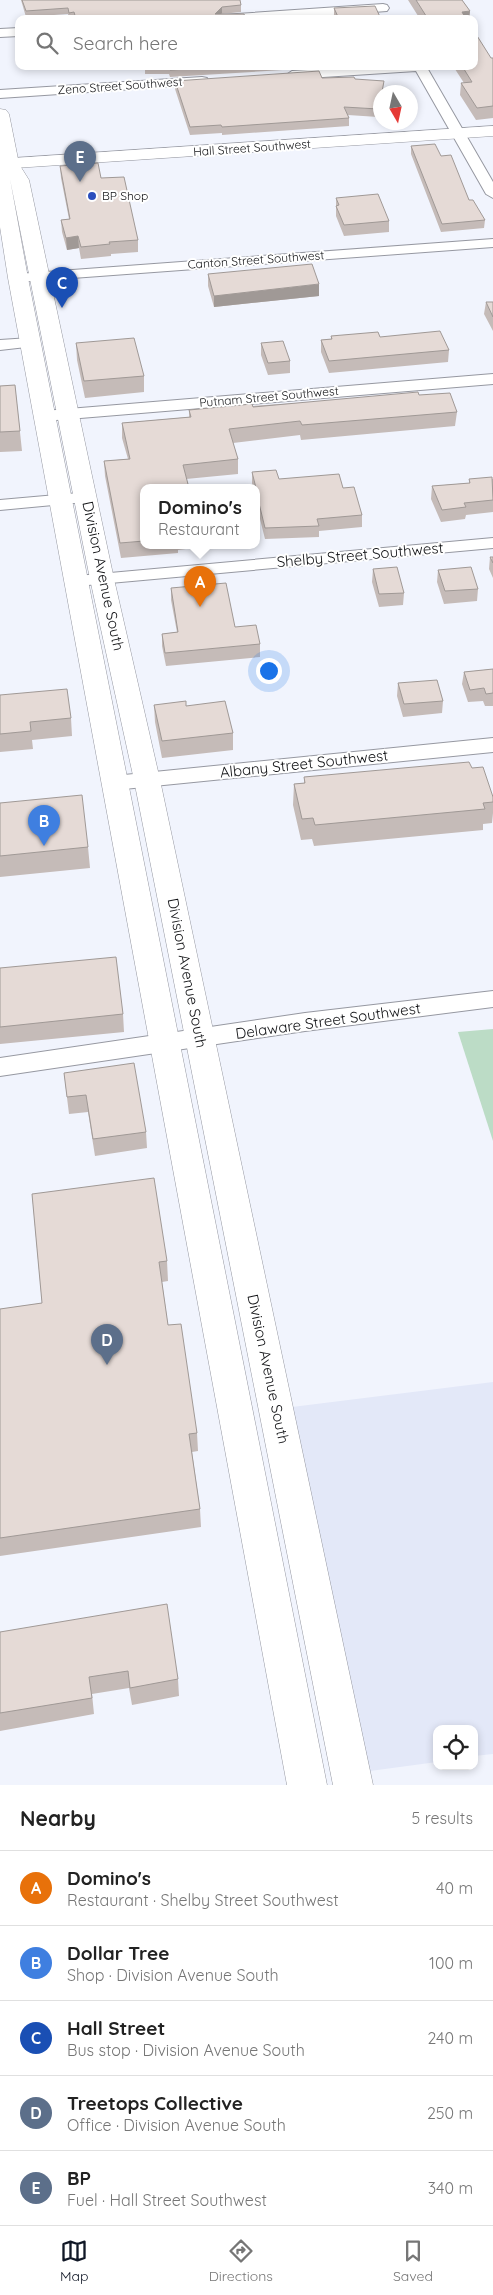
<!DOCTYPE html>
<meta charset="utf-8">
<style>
body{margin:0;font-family:Quicksand,sans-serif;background:#f2f2f2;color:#222}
.controls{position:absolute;right:15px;bottom:15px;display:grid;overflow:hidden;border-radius:10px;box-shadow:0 2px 8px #0003}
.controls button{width:45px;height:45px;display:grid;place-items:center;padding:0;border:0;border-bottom:1px solid #e0e0e0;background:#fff;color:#222;font:25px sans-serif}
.compass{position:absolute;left:373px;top:85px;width:45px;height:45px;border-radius:50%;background:#fff;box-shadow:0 2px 8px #0003;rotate:171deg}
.you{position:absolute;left:268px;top:670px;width:18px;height:18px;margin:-12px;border:4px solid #fff;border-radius:50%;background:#1a73e8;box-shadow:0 0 0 8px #1a73e833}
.badge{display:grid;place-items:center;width:32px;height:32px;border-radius:50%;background:#111827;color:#fff;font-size:16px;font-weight:700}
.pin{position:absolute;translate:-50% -41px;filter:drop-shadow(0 1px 2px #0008)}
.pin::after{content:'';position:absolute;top:26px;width:18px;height:15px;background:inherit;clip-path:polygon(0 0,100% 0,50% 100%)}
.popup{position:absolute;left:140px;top:484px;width:120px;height:65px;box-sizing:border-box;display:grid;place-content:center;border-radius:10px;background:#fff;filter:drop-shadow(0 1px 4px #0005);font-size:16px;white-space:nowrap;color:#767676}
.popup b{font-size:19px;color:#222}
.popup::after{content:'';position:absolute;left:50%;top:100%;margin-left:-10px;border:10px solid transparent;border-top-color:#fff}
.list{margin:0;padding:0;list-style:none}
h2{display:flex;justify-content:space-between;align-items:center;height:65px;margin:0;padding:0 20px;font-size:21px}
h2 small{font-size:16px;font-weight:400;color:#767676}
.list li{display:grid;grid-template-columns:32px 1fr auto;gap:15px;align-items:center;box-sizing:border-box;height:75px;padding:0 20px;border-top:1px solid #e0e0e0}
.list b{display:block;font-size:19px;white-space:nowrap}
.list p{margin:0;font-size:16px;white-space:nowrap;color:#767676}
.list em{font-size:16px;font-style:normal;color:#767676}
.icon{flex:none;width:28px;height:28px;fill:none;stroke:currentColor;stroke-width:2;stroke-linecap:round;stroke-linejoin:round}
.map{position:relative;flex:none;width:493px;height:1785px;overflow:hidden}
.search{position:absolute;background:#fff;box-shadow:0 2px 8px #0003;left:15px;right:15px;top:15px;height:55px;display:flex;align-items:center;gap:12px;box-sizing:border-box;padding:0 18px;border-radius:10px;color:#767676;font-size:19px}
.sheet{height:440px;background:#fff}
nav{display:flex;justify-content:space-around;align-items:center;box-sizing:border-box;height:70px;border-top:1px solid #e0e0e0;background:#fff;font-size:14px;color:#767676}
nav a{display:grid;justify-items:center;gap:2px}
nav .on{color:#111827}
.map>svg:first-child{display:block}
.built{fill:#e3e8f8}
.green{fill:#bcdcc6}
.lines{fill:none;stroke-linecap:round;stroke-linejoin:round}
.minor-casing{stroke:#9698a1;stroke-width:2}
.secondary-casing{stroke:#9698a1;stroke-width:1}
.primary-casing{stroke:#9698a1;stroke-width:1}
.minor{fill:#fff;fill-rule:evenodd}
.secondary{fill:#fff;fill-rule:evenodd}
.primary{fill:#fff;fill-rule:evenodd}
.wall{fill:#c5bbb8}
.shaded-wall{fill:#a09996}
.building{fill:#e5dad6;stroke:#a09996}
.poi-dot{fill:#2b4ebd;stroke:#fff;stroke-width:2}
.labels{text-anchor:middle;stroke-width:4;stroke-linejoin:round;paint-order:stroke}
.far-street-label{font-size:12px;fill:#111215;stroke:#fff}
.far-poi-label{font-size:12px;fill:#111215;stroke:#fff;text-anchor:start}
.street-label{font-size:15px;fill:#111215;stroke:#fff}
</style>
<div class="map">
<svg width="493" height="1785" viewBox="0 0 493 1785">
<rect width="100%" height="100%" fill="#f1f4fd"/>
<path class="built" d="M493 1382V1754L474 1756V1729H437V1762L370 1771 292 1407Z"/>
<path class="green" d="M493 1029V1141L458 1032Z"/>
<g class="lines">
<g class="minor-casing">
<path id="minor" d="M383 4 387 5 389 8 387 11 279 19H216L222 15Z
M19 28V36L0 37V29Z
M371 66H426L493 182V198L486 194 416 71 292 79 286 75 292 71Z
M202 77 207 78 208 81 207 84 0 98V90Z
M493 239V247L18 282 11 278 18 274Z
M30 338 35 340 38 343 35 346 0 350V340Z
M493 374V384L44 421 36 416 44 411Z
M79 493 85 494 88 498 85 502 0 510V500Z
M493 538V548L77 586 71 585 68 581 71 577 77 576Z
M493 738V752L114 790 107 788 104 783 107 778 114 776Z
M493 991V1007L305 1031 0 1076V1058L305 1013Z"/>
</g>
<g class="secondary-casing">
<path id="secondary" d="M493 126V136L0 169V159Z"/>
</g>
<g class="primary-casing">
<path id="primary" d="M0 109 6 110 9 114 19 164 29 180 114 579 160 780 373 1785H333L134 780 90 579 10 179 28 278 327 1785H287L8 278 0 227Z"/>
</g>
<use href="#minor" class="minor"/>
<use href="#secondary" class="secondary"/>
<use href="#primary" class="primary"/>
</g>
<path class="wall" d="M21 0H240L241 5V12L221 14 246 19H69L68 14 26 17Z
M408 0H462L470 11 469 19H420Z
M334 8 381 19H334Z
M491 58H493V118L476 120 460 95 461 83H464L453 66H474Z
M145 66H315V68L170 77 169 74H145Z
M322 78 355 79 384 89 383 92H380V104L378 117 348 115 349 118V126L222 135V133L190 135 175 89V81Z
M411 146 441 156 469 200 485 220 484 228 441 232 411 154Z
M60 166 101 178 138 240V252L111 254V256L81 259 79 248 67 250 62 232 61 220 69 219 61 178Z
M336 198 389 221V232L344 236 336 216Z
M208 274 319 296 214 307 208 286Z
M486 302H493V331L484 314Z
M331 336 449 350 448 362 329 373 321 352V340L331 339Z
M76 343 144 376V392L85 398 77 360Z
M261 343 290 361V373L268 375 261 355Z
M15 385 22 451 0 452V386Z
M419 395 457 412 455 426 301 440 300 435 233 443 238 459V474L186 479 144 488V546H194V548L178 550V553L121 558 105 476 104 461 128 459 122 438V423L189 417V410Z
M252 472 279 479 343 488 362 515V527L319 531V537L265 539 256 503V488H253L252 483Z
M469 479H493V512L466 515 465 519 441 522 431 499 432 486 469 483Z
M490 557H493V578L489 569Z
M373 569 404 593 403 605 379 607 372 582Z
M438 570 478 589 477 601 444 604 437 582Z
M171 588 235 627 260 644V657L166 666 162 646V634L177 632 171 600Z
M493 669V706H485L483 701 468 702 462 684 464 672Z
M398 683 443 701 442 713 403 717 397 696Z
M0 695 71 718 72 736 32 740 33 749 0 752Z
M154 705 186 706 233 733V750L162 758 155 722Z
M472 768 493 797V813L492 823 483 824V830L314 846 312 839 301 840 293 805 294 784 304 783V777Z
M0 803 88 847 90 868 0 877Z
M0 968 123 1014 124 1032 0 1044Z
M64 1073 146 1132 147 1148 95 1156 88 1112 69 1114Z
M32 1194 167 1261 168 1281 162 1282 168 1325 197 1433 198 1451 192 1452 200 1509 201 1527 0 1556V1309L42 1303Z
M0 1632 178 1679 179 1696 132 1705 129 1688 92 1694 94 1714 0 1731Z"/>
<path class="shaded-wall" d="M222 7V13L216 19 215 14Z
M470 11 469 19H462V12Z
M380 98V104L378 117V109Z
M78 236 79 248 67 250 66 238Z
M319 284V296L214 307V296Z"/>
<path class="building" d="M22 0H240L241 5 222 7 215 14H244L246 19H76L74 12 69 13 68 8 26 11Z
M416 0H462L470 11 462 12 466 19H428Z
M375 6 381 19H339L334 8Z
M474 31 491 58H493V106L477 108 461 83 472 82 462 66H474Z
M145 66H234L170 70 169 68 144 67Z
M319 71 322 78 354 77 355 79 384 81 382 92H380V98L378 109 344 107 349 118 222 127 221 125 190 127 175 81Z
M435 144 441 156 451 155 469 200H473L485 220 442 224 411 146Z
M98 163 101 178 124 177 138 240 109 242 110 244 81 247 78 236 66 238 61 220 70 219 60 166Z
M378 194 389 221 344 225 336 206 339 205 336 198Z
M312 264 319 284 214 296 208 274Z
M486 302H493V317Z
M440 331 449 350 329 361 321 340 332 339 331 336 378 332 380 337Z
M134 338 144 376 84 381 76 343Z
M283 341 290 361 268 363 261 343Z
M15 385 20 431 0 432V386Z
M418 392 419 395 450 393 457 412 302 425 300 421 229 429 238 459 183 465 189 488H144V541L120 543 104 461 130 459 122 423 191 417 189 410 252 404 253 407Z
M276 470 279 479 339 474 343 488 354 487 362 515 317 519 319 526 265 528 256 491V488L252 472Z
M492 477 493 500 464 503 466 507 442 510 432 486 470 483 469 479Z
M490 557H493V563Z
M397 567 404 593 379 594 373 569Z
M471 567 478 589 445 591 438 570Z
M226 583 235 627 256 625 260 644 165 653 162 634 178 632 171 588Z
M493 669V693L486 694 484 688 470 690 464 672Z
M437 680 443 701 404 704 398 683Z
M67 689 71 718 30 722 31 731 0 734V695Z
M186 701V706L225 701 233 733 162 741 154 705Z
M469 762 472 768 483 767 493 797V802L483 803 485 809 315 825 313 818 302 819 294 784 305 783 304 777Z
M82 795 88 847 0 856V803Z
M116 957 123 1014 0 1027V968Z
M134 1063 146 1132 93 1139 86 1095 67 1097 64 1073Z
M154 1178 167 1261 159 1262 168 1325 181 1324 197 1433 189 1434 200 1509 0 1538V1309L42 1303 32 1194Z
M167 1604 178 1679 130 1688 128 1671 89 1677 92 1698 0 1713V1632Z"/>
<circle class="poi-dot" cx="92" cy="196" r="5"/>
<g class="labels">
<g class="far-street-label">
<text transform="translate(120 86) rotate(-4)" y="4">Zeno Street Southwest</text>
<text transform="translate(252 148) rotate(-4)" y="4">Hall Street Southwest</text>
<text transform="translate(256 260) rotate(-4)" y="4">Canton Street Southwest</text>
<text transform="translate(269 397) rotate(-5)" y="4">Putnam Street Southwest</text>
</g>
<g class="far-poi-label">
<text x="102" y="200">BP Shop</text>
</g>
<g class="street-label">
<text transform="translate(360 555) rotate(-5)" y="5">Shelby Street Southwest</text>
<text transform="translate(103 576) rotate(78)" y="5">Division Avenue South</text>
<text transform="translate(304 764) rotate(-6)" y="5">Albany Street Southwest</text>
<text transform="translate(187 973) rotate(79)" y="5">Division Avenue South</text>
<text transform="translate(328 1021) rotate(-8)" y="5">Delaware Street Southwest</text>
<text transform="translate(268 1369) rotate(78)" y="5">Division Avenue South</text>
</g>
</g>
</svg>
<div class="controls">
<button><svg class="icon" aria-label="locate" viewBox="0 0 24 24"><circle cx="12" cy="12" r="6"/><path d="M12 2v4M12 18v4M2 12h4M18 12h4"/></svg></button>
</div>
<svg class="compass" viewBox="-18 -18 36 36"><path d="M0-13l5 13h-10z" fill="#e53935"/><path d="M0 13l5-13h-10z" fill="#767676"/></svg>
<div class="you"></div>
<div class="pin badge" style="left:200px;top:607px;background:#e8710a">A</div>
<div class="popup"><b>Domino's</b>Restaurant</div>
<div class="pin badge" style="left:44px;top:846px;background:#3f7fe0">B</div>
<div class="pin badge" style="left:62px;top:308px;background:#1a4fb4">C</div>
<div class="pin badge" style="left:107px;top:1365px;background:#5c6f8a">D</div>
<div class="pin badge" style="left:80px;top:182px;background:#5c6f8a">E</div>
<div class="search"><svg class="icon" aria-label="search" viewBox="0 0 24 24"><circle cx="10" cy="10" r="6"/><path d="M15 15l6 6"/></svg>Search here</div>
</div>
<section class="sheet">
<h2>Nearby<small>5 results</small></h2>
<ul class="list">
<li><span class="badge" style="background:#e8710a">A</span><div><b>Domino's</b><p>Restaurant · Shelby Street Southwest</p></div><em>40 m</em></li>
<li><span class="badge" style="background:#3f7fe0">B</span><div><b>Dollar Tree</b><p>Shop · Division Avenue South</p></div><em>100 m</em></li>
<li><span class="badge" style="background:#1a4fb4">C</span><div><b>Hall Street</b><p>Bus stop · Division Avenue South</p></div><em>240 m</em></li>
<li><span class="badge" style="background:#5c6f8a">D</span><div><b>Treetops Collective</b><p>Office · Division Avenue South</p></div><em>250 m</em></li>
<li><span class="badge" style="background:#5c6f8a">E</span><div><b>BP</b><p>Fuel · Hall Street Southwest</p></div><em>340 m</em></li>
</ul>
</section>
<nav>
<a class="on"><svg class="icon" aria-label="map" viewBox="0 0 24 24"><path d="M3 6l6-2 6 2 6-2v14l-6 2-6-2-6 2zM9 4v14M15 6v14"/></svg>Map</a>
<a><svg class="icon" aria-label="directions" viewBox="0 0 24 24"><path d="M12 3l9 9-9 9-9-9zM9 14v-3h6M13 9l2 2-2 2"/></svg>Directions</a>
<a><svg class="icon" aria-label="saved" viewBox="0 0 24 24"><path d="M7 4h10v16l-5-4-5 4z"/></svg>Saved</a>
</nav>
